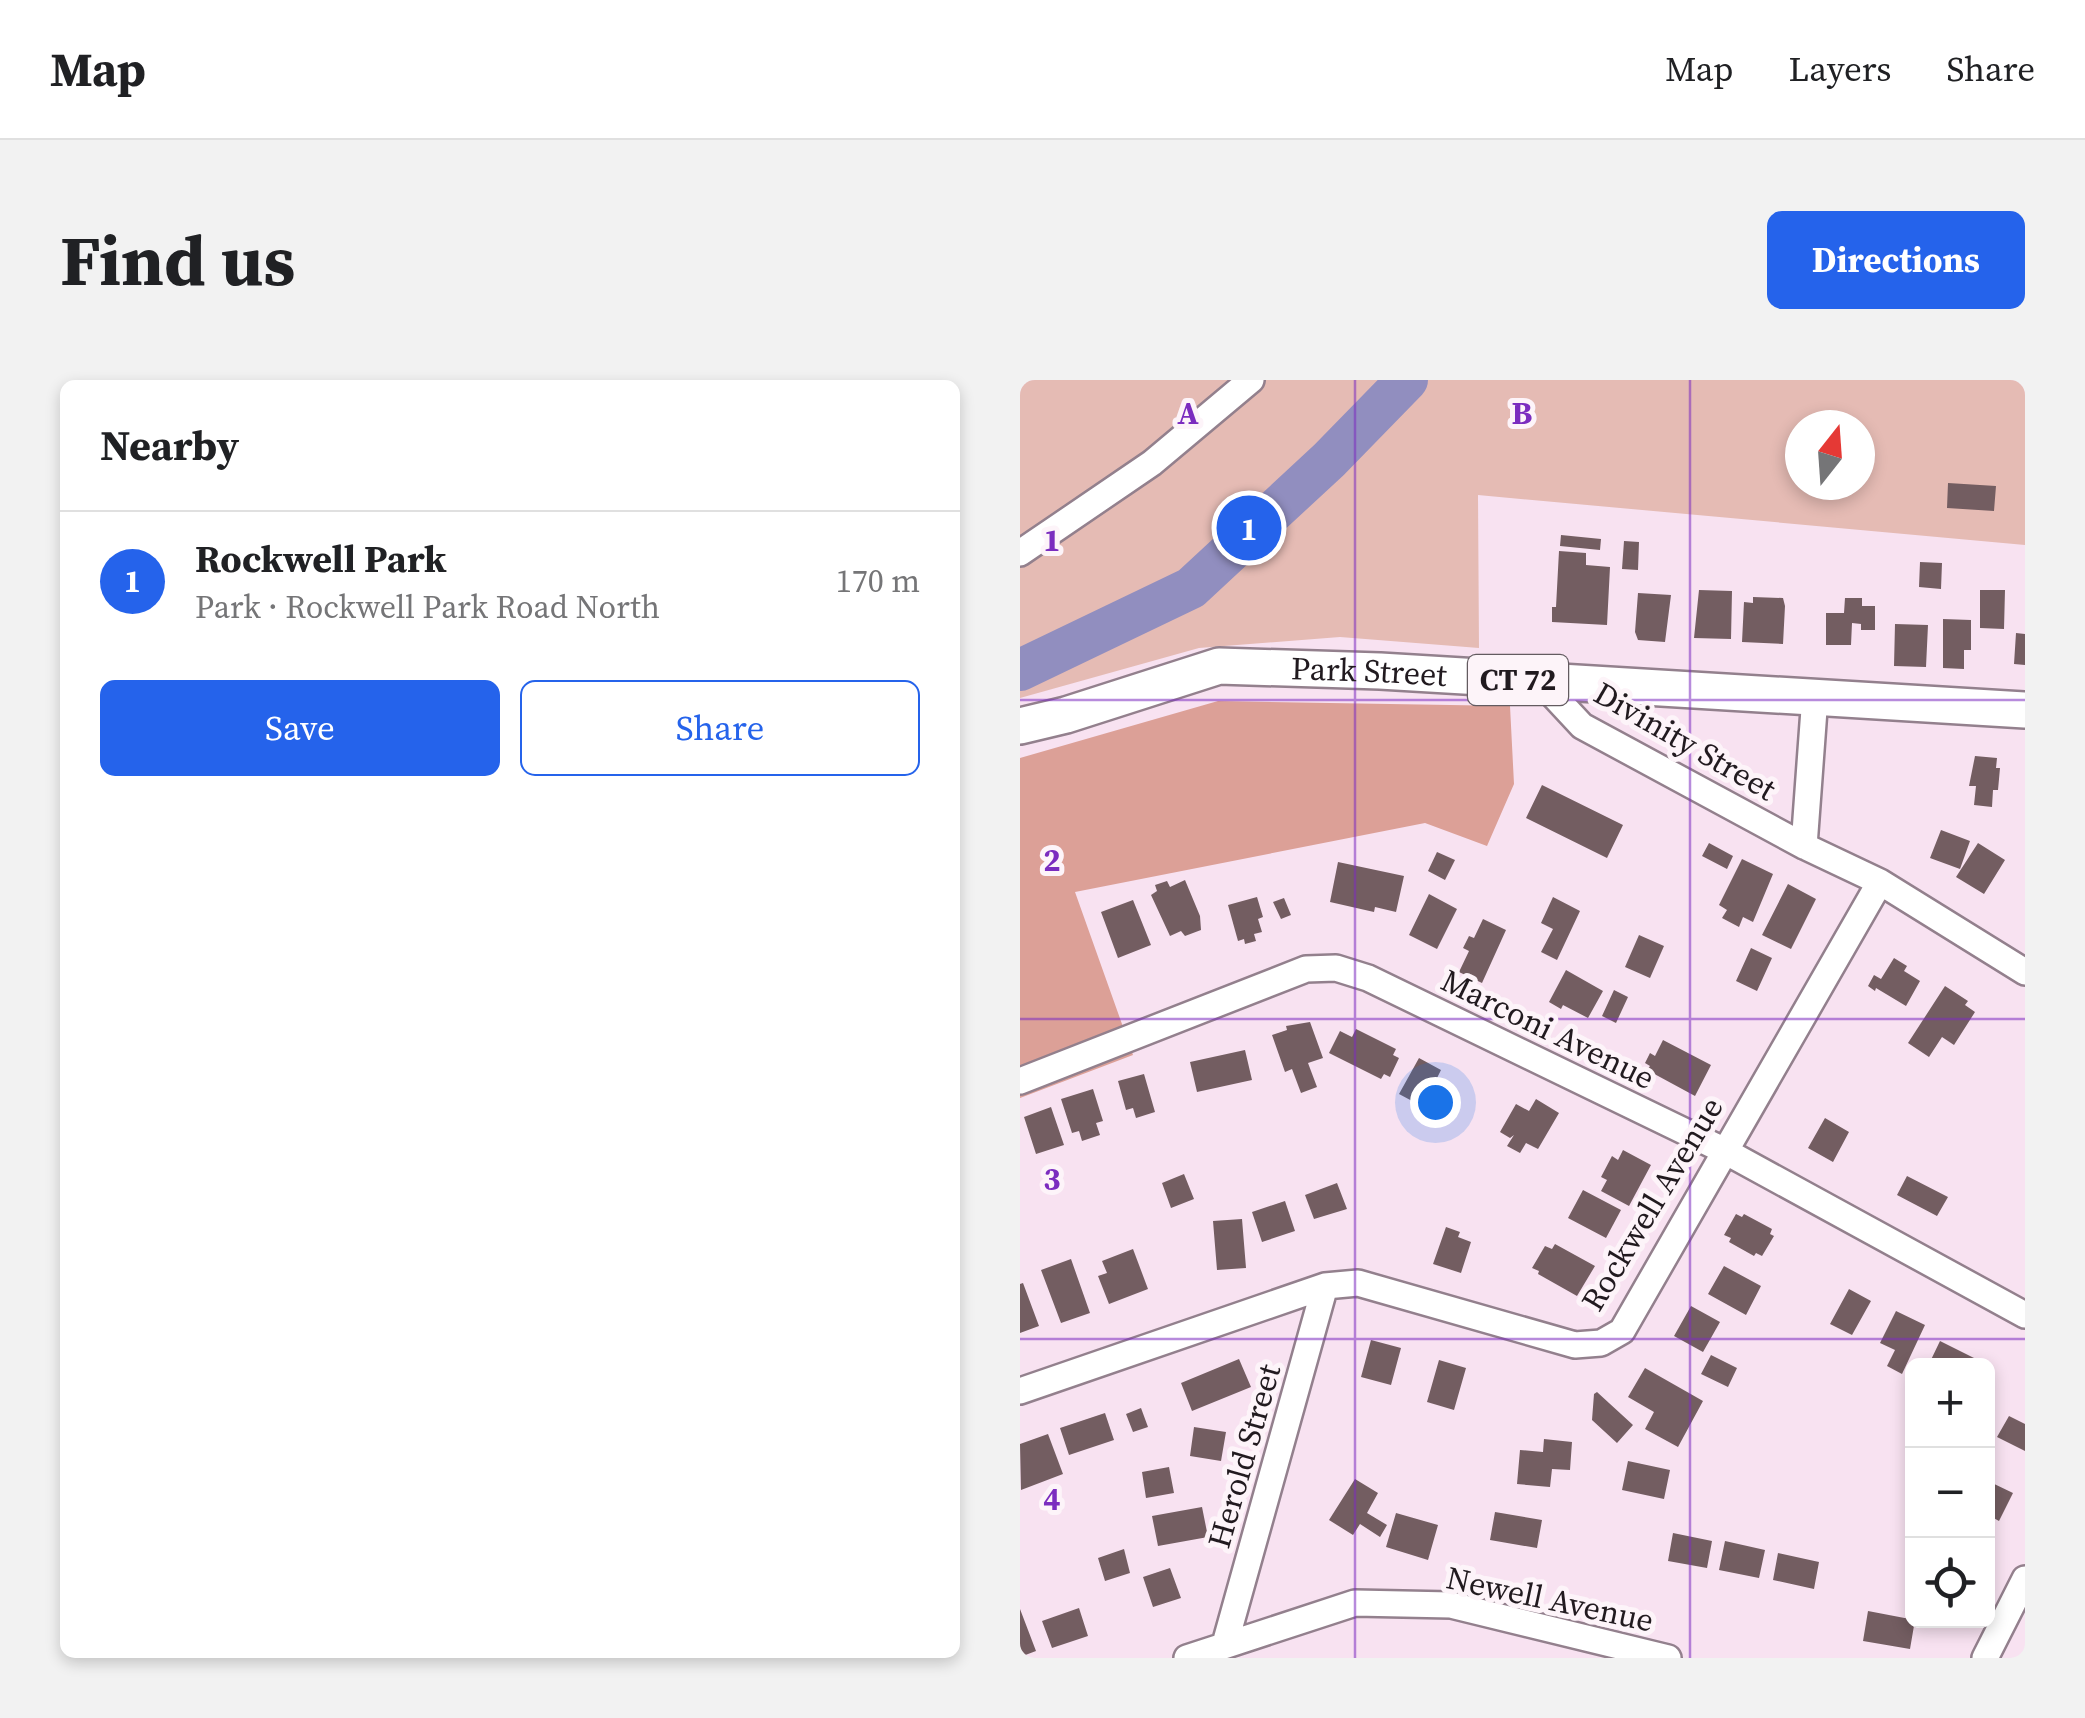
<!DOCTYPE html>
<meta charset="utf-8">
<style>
body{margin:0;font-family:"Source Serif 4",serif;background:#f2f2f2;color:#202124}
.controls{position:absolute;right:30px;bottom:30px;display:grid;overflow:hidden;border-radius:15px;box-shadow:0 5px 15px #0003}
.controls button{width:90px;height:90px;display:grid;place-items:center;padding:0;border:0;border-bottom:2px solid #e0e0e0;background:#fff;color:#202124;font:50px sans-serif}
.compass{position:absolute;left:765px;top:30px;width:90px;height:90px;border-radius:50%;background:#fff;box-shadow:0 5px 15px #0003;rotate:17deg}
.you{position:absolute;left:415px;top:722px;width:35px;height:35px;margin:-25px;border:8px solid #fff;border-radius:50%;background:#1a73e8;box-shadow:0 0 0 15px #1a73e833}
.badge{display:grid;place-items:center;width:65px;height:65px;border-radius:50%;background:#2563eb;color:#fff;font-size:32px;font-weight:700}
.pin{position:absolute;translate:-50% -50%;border:5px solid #fff;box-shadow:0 2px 10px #0006}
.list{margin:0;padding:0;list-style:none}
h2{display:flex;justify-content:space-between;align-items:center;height:130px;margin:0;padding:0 40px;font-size:42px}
h2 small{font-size:32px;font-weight:400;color:#757577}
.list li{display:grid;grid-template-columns:65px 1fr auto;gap:30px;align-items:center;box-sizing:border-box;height:140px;padding:0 40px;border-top:2px solid #e0e0e0}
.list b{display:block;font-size:38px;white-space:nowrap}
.list p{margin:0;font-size:32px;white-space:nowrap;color:#757577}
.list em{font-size:32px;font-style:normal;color:#757577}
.actions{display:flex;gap:20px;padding:30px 40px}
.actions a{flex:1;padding:22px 0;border:2px solid #2563eb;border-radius:15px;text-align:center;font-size:35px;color:#2563eb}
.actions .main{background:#2563eb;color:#fff}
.icon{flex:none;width:55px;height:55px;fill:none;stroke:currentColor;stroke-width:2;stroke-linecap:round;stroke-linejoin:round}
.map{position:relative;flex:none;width:1005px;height:1278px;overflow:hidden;border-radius:15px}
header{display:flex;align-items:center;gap:60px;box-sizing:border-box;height:140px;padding:0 50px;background:#fff;border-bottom:2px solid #e0e0e0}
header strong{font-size:48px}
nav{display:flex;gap:55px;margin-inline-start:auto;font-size:35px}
.intro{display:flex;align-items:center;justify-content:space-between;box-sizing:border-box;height:240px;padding:0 60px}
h1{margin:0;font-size:70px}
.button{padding:25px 45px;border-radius:15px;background:#2563eb;color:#fff;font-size:35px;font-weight:700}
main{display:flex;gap:60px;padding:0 60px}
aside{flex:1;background:#fff;border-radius:15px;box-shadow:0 5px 15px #0003}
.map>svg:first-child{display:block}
.green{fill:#e5bbb4;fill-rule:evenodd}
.forest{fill:#dca097}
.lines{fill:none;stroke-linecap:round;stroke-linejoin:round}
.river{stroke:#918ebf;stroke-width:42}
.building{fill:#735d61}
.minor-casing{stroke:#93808d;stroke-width:30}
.highway-casing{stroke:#93808d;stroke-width:40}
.minor{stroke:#fff;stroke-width:25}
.highway{stroke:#fff;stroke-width:35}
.grid{fill:none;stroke:#7b2cbf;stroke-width:2.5;stroke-opacity:0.55}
.labels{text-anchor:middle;stroke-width:10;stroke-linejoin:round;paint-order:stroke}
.shield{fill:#fdf4f9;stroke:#635b60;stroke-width:2.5}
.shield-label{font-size:30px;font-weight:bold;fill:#211a1f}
.street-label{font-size:32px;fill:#211a1f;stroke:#fdf4f9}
.grid-label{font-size:32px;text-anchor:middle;font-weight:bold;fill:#7b2cbf;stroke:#fdf4f9;stroke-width:10;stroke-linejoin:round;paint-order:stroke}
</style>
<header>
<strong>Map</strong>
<nav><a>Map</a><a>Layers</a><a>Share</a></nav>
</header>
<div class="intro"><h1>Find us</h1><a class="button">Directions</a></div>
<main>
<aside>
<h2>Nearby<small></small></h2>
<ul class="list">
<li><span class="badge">1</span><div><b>Rockwell Park</b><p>Park · Rockwell Park Road North</p></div><em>170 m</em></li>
</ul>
<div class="actions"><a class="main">Save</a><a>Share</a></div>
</aside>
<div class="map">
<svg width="1005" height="1278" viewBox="0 0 1005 1278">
<rect width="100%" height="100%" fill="#f8e2f1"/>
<path class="green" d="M0 0H1005V165L458 115 459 268 320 257 179 268 0 318ZM780 45H840V105H780Z"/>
<path class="forest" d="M198 321 490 326 494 404 467 466 405 443 55 512 113 675 0 718V378Z"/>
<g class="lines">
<path class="river" d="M0 290 171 208 309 80 387 0"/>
</g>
<path class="building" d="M928 103 976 106 974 131 927 128Z
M541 155 581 159 580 170 540 166Z
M604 161 619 162 618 190 602 189Z
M539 171 566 173V185L590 187 587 245 532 242V227H536Z
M900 182 922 183 921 209 899 207Z
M679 210 712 211 711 259 674 258Z
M960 210H985L984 249 960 248Z
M618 213 651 215 645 262 618 260 615 252Z
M733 217 763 218 765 226 763 264 722 262 724 222 733 223Z
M825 218H842V226H855V250H841V244L832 243 831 265H806V233H824Z
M923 239 951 240V270H944V289L923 288Z
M875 244 908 245 906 287 874 286Z
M996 253 1005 254V285L994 284Z
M955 376 977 378 976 388H980L978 410H973L972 427 954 425 956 406H949Z
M522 405 603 445 587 478 506 438Z
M921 450 950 461 940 489 910 478Z
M689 463 713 476 707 489 682 476Z
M958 463 985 480 964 514 936 497Z
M417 472 435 480 425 500 408 491Z
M722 479 753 494 733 542 723 537 719 547 702 538 707 530 699 525Z
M318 482 384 496 376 532 355 527 354 532 310 522Z
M165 500 180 536 181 550 165 556 161 551 150 556 131 515 137 511 135 505 147 501 150 507Z
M768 504 796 519 771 569 742 555Z
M409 514 437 529 417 569 389 555Z
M237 517 243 537 238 539 242 552 234 554 236 561 225 564 224 559 218 561 208 525Z
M533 517 560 531 537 580 521 572 533 549 521 543Z
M264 518 271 535 261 539 253 522Z
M113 520 131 565 98 578 81 532Z
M463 539 486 550 462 603 439 592 449 571 443 568 449 556 454 558Z
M619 555 644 566 630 598 605 587Z
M731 568 752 578 737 611 716 601Z
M874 578 887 586 884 591 900 601 886 626 856 608 855 611 848 606 854 595 861 599Z
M546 590 583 611 568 638 543 625 541 629 529 622Z
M925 606 948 621 945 625 955 632 934 665 922 657 909 677 888 663Z
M594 610 608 617 596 643 582 636Z
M290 642 303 678 288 683 297 707 281 713 272 689 265 692 252 655 267 650 266 646Z
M336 649 376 669 373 675 379 678 370 697 364 694 361 699 309 673 320 651 332 657Z
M643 660 691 685 675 716 627 690 630 686 625 683 630 673 635 676Z
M225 670 232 700 177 712 170 682Z
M399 678 421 690 416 700 431 708 416 734 407 729 404 735 391 728 394 722 379 714Z
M124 694 135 732 116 738 113 728 106 730 98 701Z
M73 709 83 741 76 743 80 755 62 761 59 751 52 753 41 719Z
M516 719 539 733 518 769 506 763 500 773 487 766 494 755 490 758 480 752 496 724 509 731Z
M31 727 44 765 16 774 4 737Z
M805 738 829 752 813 782 788 768Z
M603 770 631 785 609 826 581 811 587 800 581 797 592 776 598 780Z
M164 794 174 819 151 828 142 803Z
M887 796 928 817 917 836 877 815Z
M317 803 327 829 294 839 285 815Z
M563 810 601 830 586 858 548 838Z
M265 821 275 851 242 862 232 832Z
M716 834 722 837 724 834 752 849 750 854 754 856 742 876 736 873 734 876 709 862 711 858 704 855Z
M222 839 226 888 197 890 193 841Z
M426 847 440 852 438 857 451 862 441 893 413 884Z
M535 864 575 886 557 916 518 894 519 891 512 888 525 866 532 869Z
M113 869 128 909 89 924 78 896 87 893 82 881Z
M51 879 70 933 41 943 21 890Z
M704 886 741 906 726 935 688 914Z
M3 903 19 946 0 953V904Z
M829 909 851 921 832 955 810 944Z
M671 926 700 942 683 972 654 956Z
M876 931 905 945 882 994 867 986 875 970 860 963Z
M351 960 381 968 371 1005 341 997Z
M920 961 962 982 960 986H908Z
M691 975 717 988 708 1007 681 994Z
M219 979 231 1007 172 1031 161 1003Z
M419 980 446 988 434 1030 407 1022Z
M625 988 683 1021 658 1067 625 1049 634 1032 608 1017Z
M577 1012 613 1045 597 1063 572 1040 574 1014Z
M121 1028 128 1047 113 1052 106 1034Z
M85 1033 94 1060 49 1075 40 1048Z
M989 1036 1005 1044V1071L977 1057Z
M174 1047 206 1052 201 1081 170 1076Z
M28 1054 43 1094 1 1110 0 1064Z
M524 1059 552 1062 550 1090 532 1089 530 1107 497 1104 500 1070 523 1072Z
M608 1081 650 1090 644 1119 602 1110Z
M149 1087 154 1113 126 1118 122 1092Z
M335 1099 358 1113 347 1133 367 1145 360 1157 340 1144 333 1155 309 1140Z
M968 1101 993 1113 979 1141 968 1135Z
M182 1127 188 1157 138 1166 132 1136Z
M475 1132 522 1140 517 1168 470 1160Z
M376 1133 418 1145 408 1180 366 1167Z
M653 1153 692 1161 687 1188 648 1181Z
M705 1161 745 1170 739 1198 699 1190Z
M104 1169 110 1193 85 1201 78 1178Z
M758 1173 799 1182 794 1209 753 1200Z
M150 1188 161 1218 133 1227 123 1197Z
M59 1228 68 1256 32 1268 22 1241Z
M0 1229 16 1271 0 1277Z
M848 1231 895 1240 890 1269 843 1261Z"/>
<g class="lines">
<g class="minor-casing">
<path id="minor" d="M0 173 132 83 231 0
M521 302 562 346 784 466 860 502 1005 592
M784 466 795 316
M0 701 286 589 316 588 348 598 703 770 1005 935
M0 1011 305 906 338 903 555 965 581 963 602 951 860 502
M205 1264 305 906
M167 1278 335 1223 431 1225 648 1278
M965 1278 1005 1199"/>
</g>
<g class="highway-casing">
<g id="highway">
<path id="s1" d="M0 346 46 335 199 286 360 291 1005 330"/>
</g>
</g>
<use href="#minor" class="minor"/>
<use href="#highway" class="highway"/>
</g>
<path class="grid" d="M335 0V1278M670 0V1278M0 320H1005M0 639H1005M0 959H1005"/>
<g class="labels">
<rect class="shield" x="448" y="275" width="100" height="50" rx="8"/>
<g class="shield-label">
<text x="498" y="310">CT 72</text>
</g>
<g class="street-label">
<text dy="11" stroke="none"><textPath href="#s1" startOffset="358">Park Street</textPath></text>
<text transform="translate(665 361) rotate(30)" y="11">Divinity Street</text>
<text transform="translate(528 649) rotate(26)" y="11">Marconi Avenue</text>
<text transform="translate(632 824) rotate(-59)" y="11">Rockwell Avenue</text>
<text transform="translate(224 1076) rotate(-74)" y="11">Herold Street</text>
<text transform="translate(530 1219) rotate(12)" y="11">Newell Avenue</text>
</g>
</g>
<g class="grid-label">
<text x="168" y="44">A</text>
<text x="502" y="44">B</text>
<text x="32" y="171">1</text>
<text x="32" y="491">2</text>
<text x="32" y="810">3</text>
<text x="32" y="1130">4</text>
</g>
</svg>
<div class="controls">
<button>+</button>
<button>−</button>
<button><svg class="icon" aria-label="locate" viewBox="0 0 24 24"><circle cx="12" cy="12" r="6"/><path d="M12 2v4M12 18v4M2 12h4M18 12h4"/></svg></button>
</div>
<svg class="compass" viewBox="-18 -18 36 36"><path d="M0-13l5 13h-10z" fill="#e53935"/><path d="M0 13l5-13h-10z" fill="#757577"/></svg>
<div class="you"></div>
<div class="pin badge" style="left:229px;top:148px">1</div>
</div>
</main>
